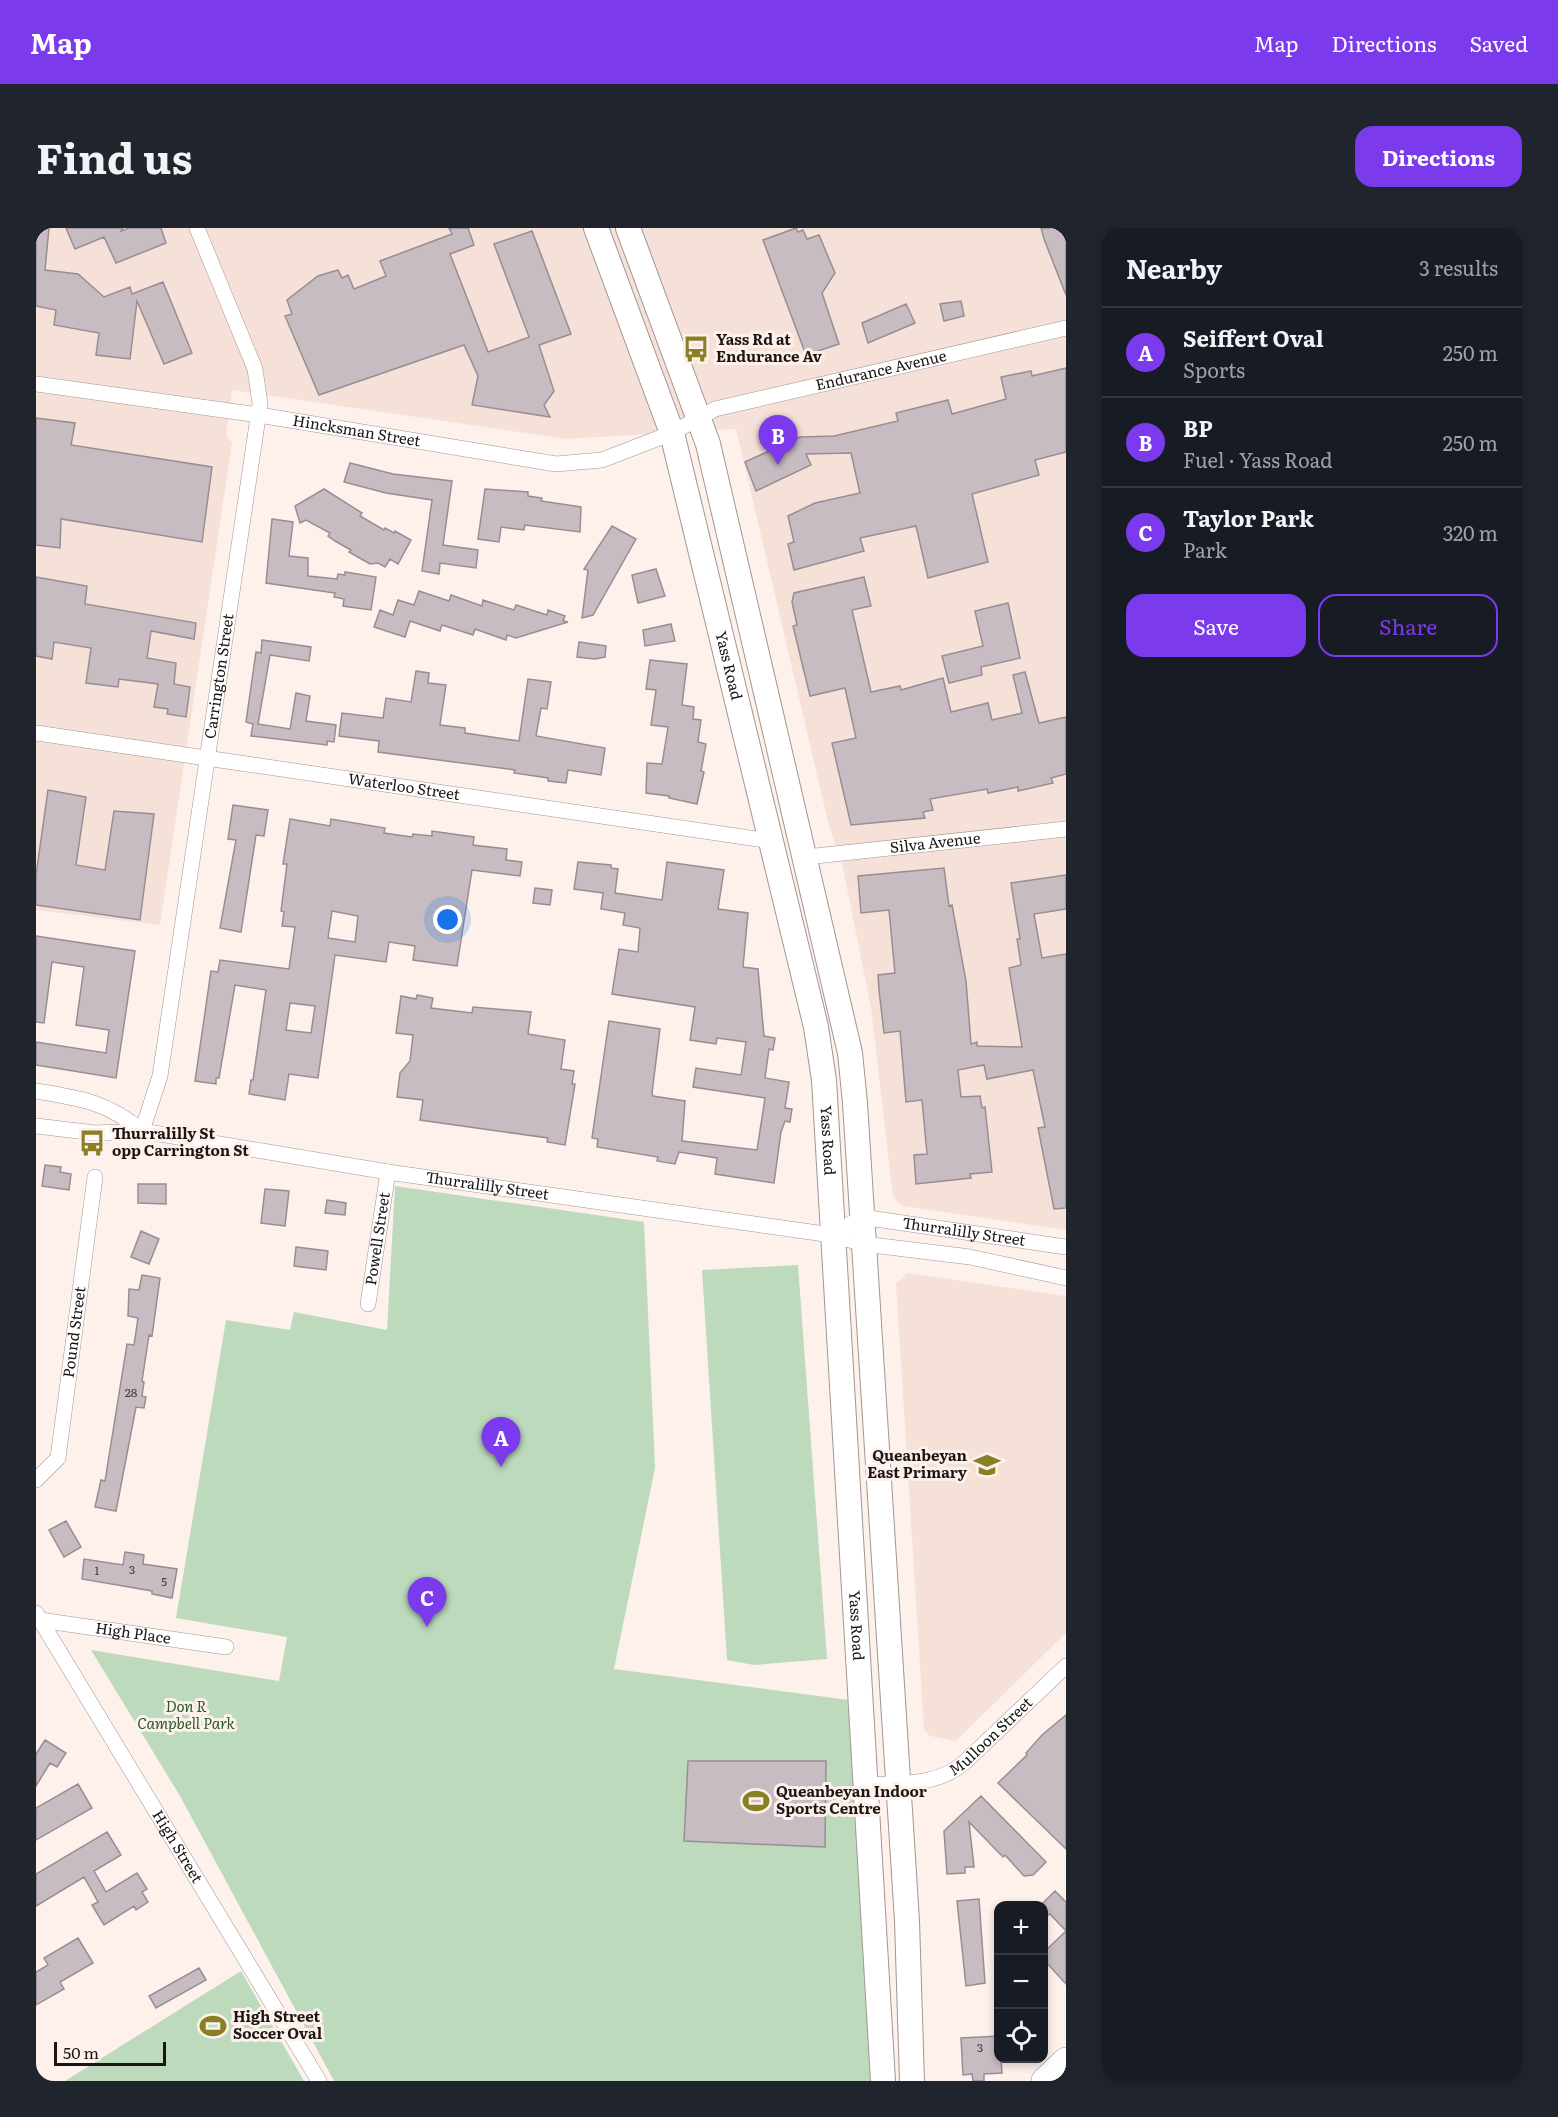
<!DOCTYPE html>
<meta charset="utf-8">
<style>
body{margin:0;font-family:Literata,serif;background:#20242c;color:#f1f3f6}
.controls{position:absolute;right:18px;bottom:18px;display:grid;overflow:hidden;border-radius:12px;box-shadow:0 3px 9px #0003}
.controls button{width:54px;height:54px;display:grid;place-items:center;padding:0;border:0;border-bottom:2px solid #363941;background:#171b24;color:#f1f3f6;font:30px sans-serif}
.scale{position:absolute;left:18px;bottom:15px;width:112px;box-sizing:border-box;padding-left:6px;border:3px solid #1b1615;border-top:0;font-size:16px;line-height:21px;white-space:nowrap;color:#1b1615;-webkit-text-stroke:4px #fef1ec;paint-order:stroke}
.you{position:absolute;left:412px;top:692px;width:21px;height:21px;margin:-15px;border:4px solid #fff;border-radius:50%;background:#1a73e8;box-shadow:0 0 0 9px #1a73e833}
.badge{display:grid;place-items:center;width:39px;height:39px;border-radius:50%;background:#7c3aed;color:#fff;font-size:20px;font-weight:700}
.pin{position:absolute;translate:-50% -50px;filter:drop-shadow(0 2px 3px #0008)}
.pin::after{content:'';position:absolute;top:32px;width:21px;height:18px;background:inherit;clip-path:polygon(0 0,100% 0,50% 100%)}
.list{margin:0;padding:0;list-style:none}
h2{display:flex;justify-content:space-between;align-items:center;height:78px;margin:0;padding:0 24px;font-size:26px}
h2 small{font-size:20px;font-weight:400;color:#9ea1a6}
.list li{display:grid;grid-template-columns:39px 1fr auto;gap:18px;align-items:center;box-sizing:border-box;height:90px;padding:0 24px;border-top:2px solid #363941}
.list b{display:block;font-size:22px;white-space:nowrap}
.list p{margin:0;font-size:20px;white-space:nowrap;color:#9ea1a6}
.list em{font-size:20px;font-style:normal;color:#9ea1a6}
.actions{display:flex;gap:12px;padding:18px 24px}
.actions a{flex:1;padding:14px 0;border:2px solid #7c3aed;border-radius:18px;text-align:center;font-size:21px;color:#7c3aed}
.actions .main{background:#7c3aed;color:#fff}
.icon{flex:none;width:33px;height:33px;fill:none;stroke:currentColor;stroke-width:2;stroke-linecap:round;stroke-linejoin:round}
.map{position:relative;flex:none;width:1030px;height:1853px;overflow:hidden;border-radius:18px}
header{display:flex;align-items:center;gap:36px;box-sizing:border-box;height:84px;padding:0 30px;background:#7c3aed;color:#fff}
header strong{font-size:28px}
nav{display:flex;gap:33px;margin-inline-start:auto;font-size:21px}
.intro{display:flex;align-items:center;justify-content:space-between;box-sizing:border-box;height:144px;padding:0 36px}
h1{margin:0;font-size:42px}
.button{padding:15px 27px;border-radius:18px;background:#7c3aed;color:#fff;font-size:21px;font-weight:700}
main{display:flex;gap:36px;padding:0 36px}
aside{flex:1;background:#171b24;border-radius:18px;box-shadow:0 3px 9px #0003}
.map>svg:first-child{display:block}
.built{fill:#f6e1d9}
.green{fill:#bddabd}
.building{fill:#c7bcc1;stroke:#988d93;stroke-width:1.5;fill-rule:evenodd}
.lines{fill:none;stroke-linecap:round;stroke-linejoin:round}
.street-casing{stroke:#a29692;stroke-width:16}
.primary-casing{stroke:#a29692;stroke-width:26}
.highway-casing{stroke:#a29692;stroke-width:28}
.street{stroke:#fff;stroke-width:15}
.primary{stroke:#fff;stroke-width:24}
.highway{stroke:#fff;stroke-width:27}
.labels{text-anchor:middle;stroke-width:6;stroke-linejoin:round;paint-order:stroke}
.number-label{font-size:12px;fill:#464040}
.poi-label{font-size:15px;font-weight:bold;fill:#1b1615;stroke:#fef1ec;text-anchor:start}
.street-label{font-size:15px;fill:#1b1615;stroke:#fef1ec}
.park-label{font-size:15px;font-style:italic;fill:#265a29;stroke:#fef1ec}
</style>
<header>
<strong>Map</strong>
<nav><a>Map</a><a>Directions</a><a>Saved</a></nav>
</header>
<div class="intro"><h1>Find us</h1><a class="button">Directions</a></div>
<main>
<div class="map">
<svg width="1030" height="1853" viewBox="0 0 1030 1853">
<rect width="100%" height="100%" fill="#fef1ec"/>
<path class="built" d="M0 0H1030V1002L866 978 857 969 835 780 807 640 793 598 700 201 530 211 196 162 190 207 196 215 124 697 0 682Z
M871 1045 1030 1068V1405L920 1513 894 1508 888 1502 860 1056Z"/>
<path class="green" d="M359 958 608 994 619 1240 578 1441 820 1473 846 1853H298L144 1568 55 1422 243 1453 251 1409 140 1390 190 1092 254 1102 258 1084 351 1102Z
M762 1037 791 1431 718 1437 691 1432 666 1042Z
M205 1743 268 1853H28H29Z"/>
<path class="building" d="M0 0H13L9 42 42 46 68 69 94 59 96 66 127 54 156 125 128 136 101 73 94 131 60 127 63 105 18 97 20 82 0 78Z
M30 0H87L85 3 93 0H125L130 15 80 35 68 9 39 21Z
M413 0H432L438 17 414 26 452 124 493 109 458 16 496 3 535 106 503 117 518 163 508 177 514 189 436 177 442 148 428 117 283 167 249 88 256 86 251 72 282 48 302 42 306 50 312 47 318 61 350 48 344 33 416 6Z
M760 0 762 4 767 2 771 11 783 7 799 45 786 65 803 116 770 127 727 12Z
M1005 0H1030V67L1008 11Z
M925 73 928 88 908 93 904 76Z
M870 76 879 95 832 115 826 95Z
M1030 140V224L999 232 1003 247 936 266 952 334 892 350 880 298 824 310 828 323 758 342 752 316 758 314 752 288 779 275 824 265 815 225 770 226 775 237 720 263 709 234 764 209 798 208 862 193 860 185 912 172 916 186 970 171 965 149 995 143 996 148Z
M0 190 39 195 35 217 176 239 166 314 25 291 24 320 0 317Z
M314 235 357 246 416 253 407 317 442 322 440 340 404 335 403 346 386 343 396 272 350 265 308 254Z
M288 261 326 285 324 288 348 302 349 300 358 305 359 303 375 312 362 336 354 331 349 339 342 335 334 336 313 324 315 322 299 313 292 308 294 305 270 292 264 295 259 278Z
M449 261 492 264V268L506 270 505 273 545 279 544 304 489 297 488 302 465 299 463 314 442 311Z
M236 291 257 294 253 328 272 330V348L301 351 302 346 309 347V344L340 349 335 382 307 378 308 371 298 369 299 365 230 355Z
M576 298 600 311 557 387 546 390 552 342 548 341Z
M620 341 629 368 602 375 596 347Z
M0 349 51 358 49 376 160 395 158 411 115 403 111 430 140 435 138 456 154 459 150 489 131 486 132 481 118 479 122 456 83 451 82 459 50 455 55 420 18 414 16 431 0 428Z
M828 349 835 378 816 382 835 464 864 458 865 462 907 450 915 484 952 475 956 492 986 485 977 447 989 444 1003 495 1030 489V546L1015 550 1017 555 982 563V559L952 565 951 561 894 571 897 582 887 584 889 590 815 597 796 515 820 510 809 460 774 468 757 398 761 397 756 374 758 365Z
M383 363 413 373 415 367 446 378 447 372 478 382 480 377 511 387 512 382 529 388 527 393 532 394 480 410 471 407 470 412 439 401 437 407 406 397 404 403 374 393 369 409 338 399 344 382 357 387 362 372 378 377Z
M972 375 984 430 945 439 946 447 913 455 906 428 947 418 939 383Z
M635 396 639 413 609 418 607 402Z
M226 412 275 419 273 433 234 427 222 496 254 501 260 465 274 468 270 493 300 497 298 514 291 513V517L215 508 217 496 210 494 220 424 225 425Z
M543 414 570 418 569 429 559 431 541 429Z
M614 432 651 436 646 477 658 479 657 491 665 492 662 514 670 516 665 543 668 544 661 576 633 570V568L610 565 611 535 626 536 632 499 615 497 620 462 610 461Z
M380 443 393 445 392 455 410 457 404 497 429 500V505L483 513 492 451 515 454 511 481 505 480 500 508 569 520 565 547 532 542 530 555 512 553V550L478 545 479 542 342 524 343 513 303 508 306 485 347 490 350 470 375 474Z
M12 562 50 569 40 637 69 642 78 583 118 586 104 692 0 677V647Z
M197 577 232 582 228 608 220 607 205 704 184 700 200 612 192 611Z
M254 591 294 598 295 591 349 600 348 605 376 609 377 606 396 608V603L438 609 437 617 471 621 470 632 486 634 484 648 436 642 421 738 377 732 379 718 353 714 350 734 299 727 282 850 253 846 249 872 213 866 215 852H217L230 762 199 757 183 850H180V856L159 853 175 743 182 744 184 732 253 741 259 699 246 698 248 684 245 683 251 636H247ZM296 683 322 688 319 714 292 710ZM254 775 279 778 275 805 250 802Z
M542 634 575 637V640L582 641 579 665 626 672 631 634 688 642 682 681 712 685 707 739 722 741 728 808 739 810 737 822 733 821 729 850 753 854 749 880 756 881 754 894 749 893 745 904 738 955 679 946 681 930 643 924 639 936 621 933 622 929 561 919 562 911 556 910 573 793 624 801 616 865 617 868 649 873 646 913 721 922 729 870 657 859 660 840 705 847 710 814 681 810 680 816 654 812 659 779 576 766 583 721 602 724 604 700 587 697 589 685 565 681 567 665 538 661Z
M908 640 913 678 916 677 930 753 935 816 941 814V818L986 819 973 740 985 737 981 711H984L975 655 1030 647V681L998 686 1006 730 1030 726V980L1018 981 1002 900 1009 899 997 842 951 851 948 837 922 842 925 869 944 868 946 880 949 879 956 944 934 946 935 950 880 956 878 927 891 926 886 872 870 874 864 803 848 805 843 762 842 747 859 745 853 682 825 685 822 648Z
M499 660 516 662 514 677 497 675Z
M0 708 99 723 80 850 0 837V814L70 825 73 802 40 797 48 739 16 734 8 795 0 794Z
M381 767 397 770 395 780 436 785 437 779 495 784 492 806 529 812 525 841 538 843 536 856H539L529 917 511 914 512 910 384 892 387 872 361 869 364 845 374 833 377 807 360 805 365 768 380 771Z
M9 937 25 939 24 944 35 946 33 962 6 958Z
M102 956H130V976L102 975Z
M229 961 253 963 249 998 225 995Z
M291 972 310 975 309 987 289 985Z
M105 1003 123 1011 113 1036 95 1029Z
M260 1019 292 1023 290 1042 258 1038Z
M106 1047 124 1050 116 1108 113 1107 106 1153 108 1154 106 1168 110 1169 108 1180 100 1179 80 1283 59 1279 65 1252 69 1253 91 1116 98 1117 102 1090 92 1088 93 1061 103 1062Z
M30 1293 45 1319 28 1329 13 1302Z
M89 1324 108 1327 107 1336 141 1341 136 1370 116 1366V1363L46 1351 48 1331 87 1337Z
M1030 1487V1621L962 1555 991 1527 990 1525 1006 1507Z
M9 1512 30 1525 21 1539 14 1535 0 1558V1526Z
M652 1533H790L789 1619 648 1613Z
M42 1556 56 1580 0 1612V1580Z
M945 1568 1010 1634 997 1647 988 1648 969 1627 967 1629 933 1594 938 1639H929V1645L911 1646 908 1603Z
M71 1604 85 1627 58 1643 70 1664 101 1645 111 1661 106 1664 112 1674 100 1682 98 1678 68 1697 56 1677 62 1674 48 1649 0 1678V1646Z
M1019 1663 1030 1674V1756L1008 1732V1724L1030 1703 1014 1686 1011 1688 1008 1677H1005Z
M943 1671 949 1755 930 1758 921 1673Z
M42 1710 57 1735 24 1754 28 1761 0 1777V1744L12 1737 8 1730Z
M163 1740 170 1752 120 1780 113 1768Z
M963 1808V1830H965L966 1845 948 1846V1853H937L936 1846 927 1847 925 1810Z"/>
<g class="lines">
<g class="street-casing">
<g id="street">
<path id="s1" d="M0 156 223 187 520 236 566 232 636 205 679 181 1030 100"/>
<path id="s2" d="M0 505 735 613"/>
<path id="s3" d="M770 629 1030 601"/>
<path d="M0 863C44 870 71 874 106 903"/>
<path id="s4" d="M0 898 59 905 106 903 352 944 796 1007 828 1016 934 1029 1030 1050"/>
<path id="s5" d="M106 903 124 848 224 176 219 141 161 0"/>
<path id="s6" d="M796 1007 826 989 1030 1019"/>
<path id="s7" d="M332 1076 352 944"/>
<path id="s8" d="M0 1252 22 1230 59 949"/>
<path id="s9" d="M0 1385 283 1853"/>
<path id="s10" d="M4 1392 190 1419"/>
<path id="s11" d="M832 1557C866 1555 903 1558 930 1533L1030 1438"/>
</g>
</g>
<g class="primary-casing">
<g id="primary">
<path id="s12" d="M560 0 636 205 780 799 788 852 847 1853"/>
<path d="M592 0 672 216 814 825 819 875 871 1693 876 1853"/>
</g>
</g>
<g class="highway-casing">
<path id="highway" d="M1009 1853 1030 1833"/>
</g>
<use href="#street" class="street"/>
<use href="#primary" class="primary"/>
<use href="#highway" class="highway"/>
</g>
<defs>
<g id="bus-bare" transform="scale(2.07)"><path d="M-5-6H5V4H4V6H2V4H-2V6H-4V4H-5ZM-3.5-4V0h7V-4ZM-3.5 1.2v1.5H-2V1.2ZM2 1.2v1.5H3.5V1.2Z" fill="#897f25" stroke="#fef1ec" stroke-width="2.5" paint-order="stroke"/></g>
<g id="school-bare" transform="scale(2.07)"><path d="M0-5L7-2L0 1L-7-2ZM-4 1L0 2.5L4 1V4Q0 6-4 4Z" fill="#897f25" stroke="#fef1ec" stroke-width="2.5" paint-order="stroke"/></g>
<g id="stadium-bare" transform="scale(2.07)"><path d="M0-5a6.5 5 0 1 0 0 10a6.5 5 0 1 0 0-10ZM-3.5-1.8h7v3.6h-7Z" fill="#897f25" stroke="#fef1ec" stroke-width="2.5" paint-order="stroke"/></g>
</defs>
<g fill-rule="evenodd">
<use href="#bus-bare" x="660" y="121"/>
<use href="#bus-bare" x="56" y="915"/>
<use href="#school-bare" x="951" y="1237"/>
<use href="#stadium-bare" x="720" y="1573"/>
<use href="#stadium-bare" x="177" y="1798"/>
</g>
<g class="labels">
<g class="number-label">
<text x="95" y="1169">28</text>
<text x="96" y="1346">3</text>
<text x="61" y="1347">1</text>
<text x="128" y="1358">5</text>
<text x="944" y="1824">3</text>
</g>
<g class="poi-label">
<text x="680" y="117">Yass Rd at<tspan x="680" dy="17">Endurance Av</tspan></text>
<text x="76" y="911">Thurralilly St<tspan x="76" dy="17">opp Carrington St</tspan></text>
<text x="931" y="1233" text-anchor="end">Queanbeyan<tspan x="931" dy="17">East Primary</tspan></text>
<text x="740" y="1569">Queanbeyan Indoor<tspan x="740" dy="17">Sports Centre</tspan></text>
<text x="197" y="1794">High Street<tspan x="197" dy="17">Soccer Oval</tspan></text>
</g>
<g class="street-label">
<text dy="5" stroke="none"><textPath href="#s1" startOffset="867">Endurance Avenue</textPath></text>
<text dy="5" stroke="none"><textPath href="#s1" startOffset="324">Hincksman Street</textPath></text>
<text dy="5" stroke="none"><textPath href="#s12" startOffset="458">Yass Road</textPath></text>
<text dy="5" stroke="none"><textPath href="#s5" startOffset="462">Carrington Street</textPath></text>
<text dy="5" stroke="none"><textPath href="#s2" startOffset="372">Waterloo Street</textPath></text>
<text dy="5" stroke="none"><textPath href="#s3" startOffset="130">Silva Avenue</textPath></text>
<text dy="5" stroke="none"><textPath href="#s12" startOffset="944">Yass Road</textPath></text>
<text dy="5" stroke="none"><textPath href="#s4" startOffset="456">Thurralilly Street</textPath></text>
<text dy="5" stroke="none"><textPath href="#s6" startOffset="138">Thurralilly Street</textPath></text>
<text dy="5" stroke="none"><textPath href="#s7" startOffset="66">Powell Street</textPath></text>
<text dy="5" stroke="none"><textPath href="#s8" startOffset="158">Pound Street</textPath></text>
<text dy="5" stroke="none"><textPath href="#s12" startOffset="1430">Yass Road</textPath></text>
<text dy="5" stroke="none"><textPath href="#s10" startOffset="94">High Place</textPath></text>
<text dy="5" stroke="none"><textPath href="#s11" startOffset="138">Mulloon Street</textPath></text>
<text dy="5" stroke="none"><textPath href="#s9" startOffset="273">High Street</textPath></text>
</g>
<g class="park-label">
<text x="150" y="1484">Don R<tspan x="150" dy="17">Campbell Park</tspan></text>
</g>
</g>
</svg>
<div class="controls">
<button>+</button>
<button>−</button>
<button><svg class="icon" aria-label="locate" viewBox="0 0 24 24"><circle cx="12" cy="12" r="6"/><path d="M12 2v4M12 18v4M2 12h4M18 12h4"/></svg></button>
</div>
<div class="scale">50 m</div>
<div class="you"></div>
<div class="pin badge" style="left:465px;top:1239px">A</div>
<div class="pin badge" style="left:742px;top:237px">B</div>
<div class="pin badge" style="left:391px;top:1399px">C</div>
</div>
<aside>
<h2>Nearby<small>3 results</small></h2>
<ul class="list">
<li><span class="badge">A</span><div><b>Seiffert Oval</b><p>Sports</p></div><em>250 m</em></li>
<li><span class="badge">B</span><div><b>BP</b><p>Fuel · Yass Road</p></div><em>250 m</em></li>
<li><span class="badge">C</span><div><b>Taylor Park</b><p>Park</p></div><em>320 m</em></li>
</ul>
<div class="actions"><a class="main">Save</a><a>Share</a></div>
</aside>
</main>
